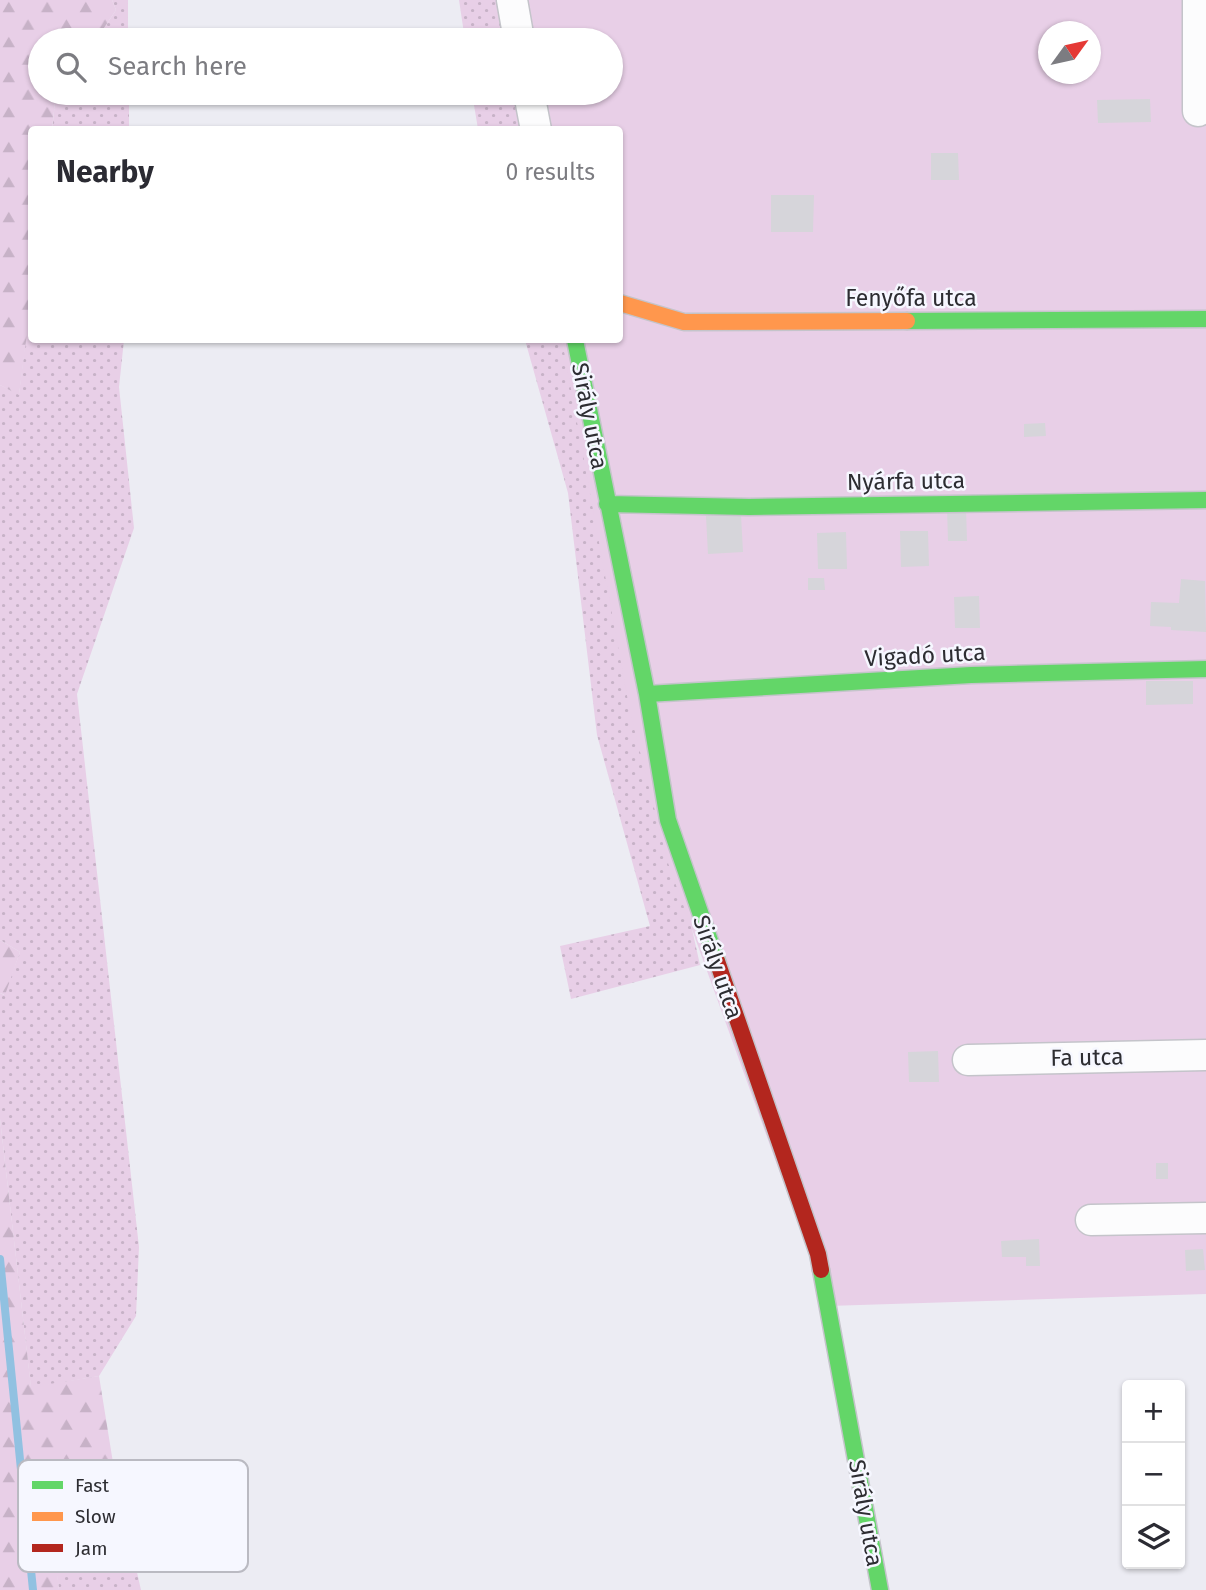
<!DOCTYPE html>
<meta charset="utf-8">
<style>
body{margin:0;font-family:"Fira Sans",sans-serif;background:#f7f7f7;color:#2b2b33}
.controls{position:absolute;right:21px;bottom:21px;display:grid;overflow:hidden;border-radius:7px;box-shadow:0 2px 5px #0004}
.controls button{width:63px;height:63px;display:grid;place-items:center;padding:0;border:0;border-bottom:2px solid #e1e1e2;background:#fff;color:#2b2b33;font:35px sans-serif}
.compass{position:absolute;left:1038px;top:21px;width:63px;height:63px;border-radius:50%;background:#fff;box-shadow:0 2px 5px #0004;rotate:57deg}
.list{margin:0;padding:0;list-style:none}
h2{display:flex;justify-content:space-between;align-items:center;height:91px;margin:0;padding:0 28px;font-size:30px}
h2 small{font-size:23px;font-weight:400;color:#7c7c81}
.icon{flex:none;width:38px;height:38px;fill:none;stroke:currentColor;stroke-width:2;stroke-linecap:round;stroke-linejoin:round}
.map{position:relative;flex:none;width:1206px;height:1590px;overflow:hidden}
.search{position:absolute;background:#fff;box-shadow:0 2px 5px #0004;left:28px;top:28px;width:595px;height:77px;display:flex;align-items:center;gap:18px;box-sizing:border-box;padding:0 24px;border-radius:38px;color:#7c7c81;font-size:26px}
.panel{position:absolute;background:#fff;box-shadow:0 2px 5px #0004;left:28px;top:126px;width:595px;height:217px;border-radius:7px}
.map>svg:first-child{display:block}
.grass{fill:url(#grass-dots)}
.forest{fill:url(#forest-firs)}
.green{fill:#e8cfe7;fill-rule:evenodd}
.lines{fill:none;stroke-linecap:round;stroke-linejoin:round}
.stream{stroke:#91c1e1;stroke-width:8}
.building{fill:#d6d5da}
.street-casing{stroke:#c4c4ca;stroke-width:33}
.fast-casing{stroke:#c4c4ca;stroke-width:19}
.slow-casing{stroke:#c4c4ca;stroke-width:19}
.jam-casing{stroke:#c4c4ca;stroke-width:19}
.street{stroke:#fcfcfd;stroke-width:30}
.fast{stroke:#63d668;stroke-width:16}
.slow{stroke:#ff974d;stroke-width:16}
.jam{stroke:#b3261e;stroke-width:16}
.labels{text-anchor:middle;stroke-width:5;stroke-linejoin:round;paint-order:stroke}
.street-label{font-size:23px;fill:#2d2d32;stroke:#f6f7ff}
.key{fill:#f6f7ff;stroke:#babac2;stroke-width:2}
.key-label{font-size:19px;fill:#2d2d32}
</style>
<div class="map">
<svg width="1206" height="1590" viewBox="0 0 1206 1590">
<defs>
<pattern id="grass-dots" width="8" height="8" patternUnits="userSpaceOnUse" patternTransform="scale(1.75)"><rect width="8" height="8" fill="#e8cfe7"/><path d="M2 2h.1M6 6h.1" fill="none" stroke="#c7b2c7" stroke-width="1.8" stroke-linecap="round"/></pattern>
<pattern id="forest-firs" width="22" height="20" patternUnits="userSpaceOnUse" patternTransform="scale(1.75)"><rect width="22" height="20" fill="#e8cfe7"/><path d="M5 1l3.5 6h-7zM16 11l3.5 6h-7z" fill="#c7b2c7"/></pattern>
</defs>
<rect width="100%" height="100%" fill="#ececf3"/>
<path class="grass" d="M112 0H128V40H96L116 10Z
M459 0H500L507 40H465Z
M62 93H129V129L52 130 55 102Z
M472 93H517L524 129H478Z
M31 295 32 340H124L119 387 134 528 77 694 139 1247 136 1316 99 1376 31 1388 0 1119V993L4 995 20 952 0 940V385L19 394Z
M525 340H562L700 965 571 999 560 946 650 926 597 735 568 493Z
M115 1475 141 1590H59L54 1554 72 1552Z"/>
<path class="forest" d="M0 0H112L116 10 96 40H40V93H62L55 102 52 129 32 130V295L19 395 0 385Z
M0 940 20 952 5 995 0 993Z
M0 1119 31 1387 99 1376 115 1475 72 1552 55 1554 59 1590H0Z"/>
<path class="green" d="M500 0H1206V1294L828 1306 668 863 630 712 562 340H620V130L524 129 517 93H611V40H507ZM1048 32H1090V74H1048Z"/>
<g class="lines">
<path class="stream" d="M0 1259 33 1590"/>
</g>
<path class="building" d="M1150 99 1151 122 1098 123 1097 100Z
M931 153H958L959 180H931Z
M771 195H814L813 232H771Z
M1045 423 1046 436 1024 437V424Z
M947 507H966L967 541H948Z
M741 515 743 552 708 554 706 516Z
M900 531H928L929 566 901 567Z
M846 532 847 569H818L817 533Z
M808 578H824L825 590H808Z
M1181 579 1205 581 1206 632 1171 630V627L1150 626 1151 602 1179 603Z
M979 596 980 628H955L954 597Z
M1146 681H1193V704L1146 705Z
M938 1051 939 1082H909L908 1052Z
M1156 1163H1168V1179H1156Z
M1039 1239 1040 1266H1026V1257H1002L1001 1241Z
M1203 1249 1205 1270 1186 1271 1185 1250Z"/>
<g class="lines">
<g class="street-casing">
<path id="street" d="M512 0 519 40
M529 93 536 130
M1198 111V0
M968 1060 1206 1055
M1091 1220 1206 1218"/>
</g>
<g class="fast-casing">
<path id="fast" d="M907 321 1206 319
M575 340 647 694 668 820 717 961
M607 504 749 507 1206 500
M647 694 971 675 1206 669
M821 1270 880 1590"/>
</g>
<g class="slow-casing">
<path id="slow" d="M620 303 684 322 907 321"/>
</g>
<g class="jam-casing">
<path id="jam" d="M717 961 818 1254 821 1270"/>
</g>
<use href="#street" class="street"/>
<use href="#fast" class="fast"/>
<use href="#slow" class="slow"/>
<use href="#jam" class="jam"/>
</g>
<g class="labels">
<g class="street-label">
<text x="911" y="306">Fenyőfa utca</text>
<text transform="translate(590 416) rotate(79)" y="8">Sirály utca</text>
<text transform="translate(906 481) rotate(-1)" y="8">Nyárfa utca</text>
<text transform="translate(925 655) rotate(-3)" y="8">Vigadó utca</text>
<text transform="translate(718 967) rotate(71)" y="8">Sirály utca</text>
<text transform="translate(1087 1057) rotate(-1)" y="8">Fa utca</text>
<text transform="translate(866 1513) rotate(80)" y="8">Sirály utca</text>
</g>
</g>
<rect x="18" y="1460" width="230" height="112" rx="10" class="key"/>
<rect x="32" y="1481" width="31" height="8" fill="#63d668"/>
<rect x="32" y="1512" width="31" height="9" fill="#ff974d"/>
<rect x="32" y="1544" width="31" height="8" fill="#b3261e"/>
<g class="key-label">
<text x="75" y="1492">Fast</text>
<text x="75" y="1523">Slow</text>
<text x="75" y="1555">Jam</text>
</g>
</svg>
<div class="controls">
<button>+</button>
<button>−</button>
<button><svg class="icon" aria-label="layers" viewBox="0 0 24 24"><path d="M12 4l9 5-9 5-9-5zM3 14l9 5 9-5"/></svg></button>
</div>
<svg class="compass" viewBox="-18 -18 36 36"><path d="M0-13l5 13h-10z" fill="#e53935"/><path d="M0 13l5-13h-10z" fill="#7c7c81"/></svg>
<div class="search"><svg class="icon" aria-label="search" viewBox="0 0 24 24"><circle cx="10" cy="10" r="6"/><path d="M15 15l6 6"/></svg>Search here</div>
<section class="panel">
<h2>Nearby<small>0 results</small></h2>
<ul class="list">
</ul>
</section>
</div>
